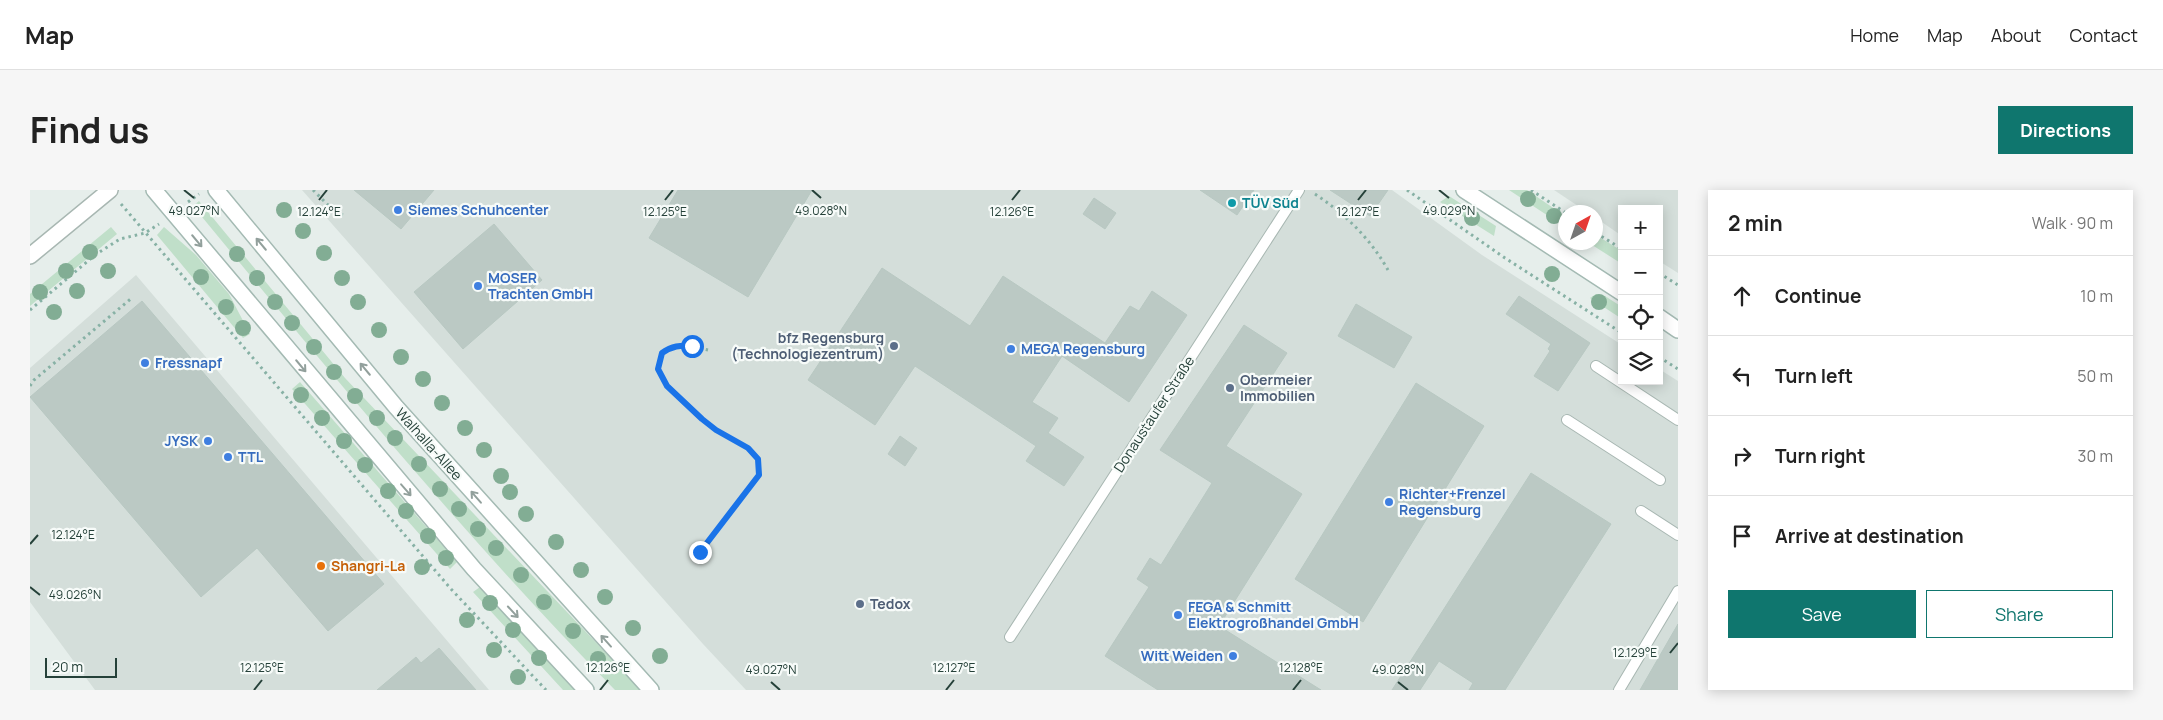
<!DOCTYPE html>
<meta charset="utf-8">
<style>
body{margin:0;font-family:Manrope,sans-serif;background:#f6f6f6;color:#222}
.controls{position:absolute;right:15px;top:15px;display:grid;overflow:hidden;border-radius:0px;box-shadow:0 2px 12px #0003}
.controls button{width:45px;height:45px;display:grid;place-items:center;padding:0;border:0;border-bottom:1px solid #e0e0e0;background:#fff;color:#222;font:25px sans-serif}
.compass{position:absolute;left:1528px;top:15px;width:45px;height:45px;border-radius:50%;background:#fff;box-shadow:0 2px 12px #0003;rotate:40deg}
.scale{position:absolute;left:15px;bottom:12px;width:72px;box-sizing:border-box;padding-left:5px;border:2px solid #254139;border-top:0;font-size:14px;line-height:18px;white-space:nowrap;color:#254139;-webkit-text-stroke:4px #f7fbf9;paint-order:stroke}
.stop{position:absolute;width:15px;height:15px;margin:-11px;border:4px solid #1a73e8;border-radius:50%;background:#fff}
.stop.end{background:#1a73e8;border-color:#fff;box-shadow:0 1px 5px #0008}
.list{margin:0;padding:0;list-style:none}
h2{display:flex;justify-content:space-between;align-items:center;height:65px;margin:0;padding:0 20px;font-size:21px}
h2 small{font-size:16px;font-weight:400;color:#767676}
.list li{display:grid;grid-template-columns:32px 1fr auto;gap:15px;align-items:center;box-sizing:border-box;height:80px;padding:0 20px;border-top:1px solid #e0e0e0}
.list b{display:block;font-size:19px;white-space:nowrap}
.list em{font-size:16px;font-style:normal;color:#767676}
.actions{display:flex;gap:10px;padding:15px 20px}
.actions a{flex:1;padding:11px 0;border:1px solid #0f766e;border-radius:0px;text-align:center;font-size:18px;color:#0f766e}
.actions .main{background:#0f766e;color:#fff}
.icon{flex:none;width:28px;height:28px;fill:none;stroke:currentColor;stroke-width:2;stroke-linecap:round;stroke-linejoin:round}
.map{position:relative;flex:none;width:1648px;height:500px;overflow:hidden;border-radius:0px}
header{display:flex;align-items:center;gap:30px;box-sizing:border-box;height:70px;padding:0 25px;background:#fff;border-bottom:1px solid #e0e0e0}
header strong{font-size:24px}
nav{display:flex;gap:28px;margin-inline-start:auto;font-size:18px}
.intro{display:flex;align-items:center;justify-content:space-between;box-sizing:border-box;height:120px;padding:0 30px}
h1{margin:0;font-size:35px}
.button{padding:12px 22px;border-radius:0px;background:#0f766e;color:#fff;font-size:18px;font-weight:700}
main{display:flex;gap:30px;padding:0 30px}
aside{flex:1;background:#fff;border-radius:0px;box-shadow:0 2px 12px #0003}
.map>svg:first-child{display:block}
.built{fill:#d4deda}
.green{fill:#c0dfc9}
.building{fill:#bbc9c4;stroke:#b8c8c2}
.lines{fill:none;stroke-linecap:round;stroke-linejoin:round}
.lane-casing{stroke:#a8b7b2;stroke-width:12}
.street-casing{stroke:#a8b7b2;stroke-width:18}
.secondary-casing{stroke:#a4bab3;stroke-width:18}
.path{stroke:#87b1a5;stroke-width:3;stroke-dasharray:2.5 4;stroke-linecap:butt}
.lane{stroke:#fff;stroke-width:10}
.street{stroke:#fff;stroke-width:15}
.secondary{stroke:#fff;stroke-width:15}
.tree{fill:#82ad94}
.oneway{stroke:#92a09c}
.route{stroke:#1a73e8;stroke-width:6}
.ticks{fill:none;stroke:#254139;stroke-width:2}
.culture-dot{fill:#0f9aa8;stroke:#f7fbf9;stroke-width:2}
.shop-dot{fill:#3f7fe0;stroke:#f7fbf9;stroke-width:2}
.service-dot{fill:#5c6f8a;stroke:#f7fbf9;stroke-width:2}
.food-dot{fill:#e8710a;stroke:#f7fbf9;stroke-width:2}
.labels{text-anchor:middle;stroke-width:4.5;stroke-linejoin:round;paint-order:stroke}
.culture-label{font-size:14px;font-weight:bold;fill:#0d838f;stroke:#f7fbf9;text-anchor:start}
.shop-label{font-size:14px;font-weight:bold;fill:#366cbe;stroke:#f7fbf9;text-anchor:start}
.service-label{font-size:14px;font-weight:bold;fill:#4e5e75;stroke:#f7fbf9;text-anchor:start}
.street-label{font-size:14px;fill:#254139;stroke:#f7fbf9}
.food-label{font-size:14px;font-weight:bold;fill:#c56008;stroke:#f7fbf9;text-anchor:start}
.ticks-label{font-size:12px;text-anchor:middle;fill:#254139;stroke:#f7fbf9;stroke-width:4.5;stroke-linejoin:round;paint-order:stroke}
</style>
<header>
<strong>Map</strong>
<nav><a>Home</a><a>Map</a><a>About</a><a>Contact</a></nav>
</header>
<div class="intro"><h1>Find us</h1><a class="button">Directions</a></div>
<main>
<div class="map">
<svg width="1648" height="500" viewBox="0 0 1648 500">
<rect width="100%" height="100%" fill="#e6eeeb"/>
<path class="built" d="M272 0H1362L1452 65 1592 155V191H1629V179L1648 191V500H716L673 454Z
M1524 0H1648V83L1629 71V19H1592V46L1566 28V22H1557Z
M106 85 459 500H65L0 412V178Z"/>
<path class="green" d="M1479 0H1497L1535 26V37Z
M1419 6 1466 36 1464 46 1410 12Z
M169 11 315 188 611 500H585C435 347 299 181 163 16Z
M81 37 87 44 0 116V104Z
M134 37 166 65 199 104 220 144 213 148 127 45Z
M1566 45 1592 61V74L1559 53 1566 52Z
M1566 104 1575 106 1592 117V129L1560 108Z
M270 192 427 372 420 379 262 199Z
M450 397 535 489 546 500H533L443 402Z"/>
<path class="building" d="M324 0H404L371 39Z
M648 0H782L718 107 619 48Z
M1170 0H1224L1207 25Z
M1300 0H1358L1340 26Z
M1064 8 1086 23 1075 39 1053 24Z
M464 34 512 90 433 159 384 102Z
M852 78 940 136 973 86 1075 153 1100 116 1109 121 1122 101 1157 125 1099 212 1032 166 1002 212 1028 228 1018 243 1054 267 1034 296 996 271 1006 256 885 176 845 235 778 190Z
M1489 106 1560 153 1528 201 1504 186 1520 161 1518 159 1521 154 1476 124Z
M112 111 354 394 298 441 227 358 171 407 0 207Z
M1326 114 1382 147 1364 178 1308 146Z
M1214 135 1257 163 1196 256 1272 304 1189 436 1291 500H1128L1075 466 1119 397 1107 389 1120 368 1131 375 1182 293 1130 260Z
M1386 193 1454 236 1333 432 1265 389Z
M870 246 887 258 875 276 858 264Z
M1501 283 1581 334 1475 500H1439L1443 493 1409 471 1390 500H1362Z
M1648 434V500H1610Z
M409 458 446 500H347L386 467 391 473Z"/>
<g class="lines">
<g class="lane-casing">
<path id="lane" d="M1566 176 1648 230
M1537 230 1630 290
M1611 321 1648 345
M980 447 1269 0
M1589 500 1648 401"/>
</g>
<g class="street-casing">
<path id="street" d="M0 66 80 0"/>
</g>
<g class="secondary-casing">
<path id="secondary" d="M124 0 444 379 556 500
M186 0 366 217 621 500
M1434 0 1592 103
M1629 127 1648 140"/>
</g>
<path class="path" d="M283 0 306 23 313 25
M1377 0 1475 68 1592 143
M1501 0 1536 23
M1285 4C1315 24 1340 48 1358 80
M158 12 169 4
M91 14 421 399 516 500
M1566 43 1592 59
M1629 83 1648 95
M0 120 65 65 90 49 115 43 129 34
M1629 167 1648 179
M0 196 4 190 103 107
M670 362 729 285 728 269 718 258 686 240 671 229 637 196 628 179 632 163C648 152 661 156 678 160"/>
<use href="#lane" class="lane"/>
<use href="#street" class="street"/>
<use href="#secondary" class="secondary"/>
</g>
<g class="tree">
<circle cx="1498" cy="9" r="8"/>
<circle cx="254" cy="20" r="8"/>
<circle cx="1524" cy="26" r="8"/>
<circle cx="1442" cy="28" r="8"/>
<circle cx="273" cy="41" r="8"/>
<circle cx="60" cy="62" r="8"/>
<circle cx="294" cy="63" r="8"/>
<circle cx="207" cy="64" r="8"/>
<circle cx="36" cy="81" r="8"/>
<circle cx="78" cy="81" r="8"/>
<circle cx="1522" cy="84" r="8"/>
<circle cx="171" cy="87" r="8"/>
<circle cx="227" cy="88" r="8"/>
<circle cx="312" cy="88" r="8"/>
<circle cx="47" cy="101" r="8"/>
<circle cx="10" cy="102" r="8"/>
<circle cx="245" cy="112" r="8"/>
<circle cx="328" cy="112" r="8"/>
<circle cx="1569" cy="112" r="8"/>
<circle cx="196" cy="117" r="8"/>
<circle cx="24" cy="122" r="8"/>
<circle cx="262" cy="133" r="8"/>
<circle cx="213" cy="138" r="8"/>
<circle cx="349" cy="140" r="8"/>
<circle cx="284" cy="157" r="8"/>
<circle cx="371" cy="167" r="8"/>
<circle cx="304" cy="182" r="8"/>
<circle cx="393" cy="189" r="8"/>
<circle cx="271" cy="205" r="8"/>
<circle cx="325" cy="206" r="8"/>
<circle cx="412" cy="213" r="8"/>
<circle cx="292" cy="228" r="8"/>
<circle cx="347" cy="228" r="8"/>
<circle cx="435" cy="238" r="8"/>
<circle cx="365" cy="248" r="8"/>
<circle cx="314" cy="251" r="8"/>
<circle cx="454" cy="260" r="8"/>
<circle cx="389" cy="274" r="8"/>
<circle cx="335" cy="275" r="8"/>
<circle cx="471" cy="286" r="8"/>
<circle cx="410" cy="299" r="8"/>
<circle cx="358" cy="301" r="8"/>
<circle cx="480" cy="302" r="8"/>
<circle cx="429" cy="319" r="8"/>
<circle cx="376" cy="321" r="8"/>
<circle cx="496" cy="324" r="8"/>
<circle cx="448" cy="339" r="8"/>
<circle cx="398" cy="346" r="8"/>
<circle cx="526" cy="352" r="8"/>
<circle cx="466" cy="358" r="8"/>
<circle cx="416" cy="368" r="8"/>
<circle cx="392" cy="377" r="8"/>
<circle cx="551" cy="380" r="8"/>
<circle cx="491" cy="385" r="8"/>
<circle cx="575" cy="407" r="8"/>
<circle cx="514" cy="412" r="8"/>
<circle cx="460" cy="413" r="8"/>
<circle cx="437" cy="430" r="8"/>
<circle cx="603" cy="438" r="8"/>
<circle cx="483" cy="440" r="8"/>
<circle cx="543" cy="441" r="8"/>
<circle cx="464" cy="460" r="8"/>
<circle cx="630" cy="466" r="8"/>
<circle cx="509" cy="468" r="8"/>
<circle cx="568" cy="469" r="8"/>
<circle cx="488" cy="487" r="8"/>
</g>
<defs><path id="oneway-shaft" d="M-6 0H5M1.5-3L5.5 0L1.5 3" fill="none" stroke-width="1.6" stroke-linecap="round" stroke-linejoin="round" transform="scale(1.25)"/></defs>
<g class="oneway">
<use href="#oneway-shaft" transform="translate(167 51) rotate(50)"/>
<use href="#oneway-shaft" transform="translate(231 54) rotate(-130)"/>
<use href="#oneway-shaft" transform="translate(271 176) rotate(50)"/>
<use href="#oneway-shaft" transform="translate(335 179) rotate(-130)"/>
<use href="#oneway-shaft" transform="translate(376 300) rotate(49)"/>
<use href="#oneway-shaft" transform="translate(446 307) rotate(-131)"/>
<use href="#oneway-shaft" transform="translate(483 422) rotate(47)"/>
<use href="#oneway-shaft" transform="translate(576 451) rotate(-132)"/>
</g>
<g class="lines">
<path class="route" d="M662 156C650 155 642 156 632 163L628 179 637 196 672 229 686 240 718 258 728 269 729 285 670 362"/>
</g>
<path class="ticks" d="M154 0 164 8M782 0 791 8M1409 0 1419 8M289 10 297 0M635 10 643 0M982 10 990 0M1328 10 1336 0M0 354 8 345M0 397 10 405M1640 463 1648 453M741 492 750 500M1368 492 1378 500M224 500 232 490M570 500 578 490M916 500 924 490M1263 500 1271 490"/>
<circle class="culture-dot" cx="1202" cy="13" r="5"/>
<g class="shop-dot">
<circle cx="368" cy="20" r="5"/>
<circle cx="448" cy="96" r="5"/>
<circle cx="981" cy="159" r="5"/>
<circle cx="115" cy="173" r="5"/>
<circle cx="178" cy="251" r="5"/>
<circle cx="198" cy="267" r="5"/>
<circle cx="1359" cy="312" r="5"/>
<circle cx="1148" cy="425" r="5"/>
<circle cx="1203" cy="466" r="5"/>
</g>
<g class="service-dot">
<circle cx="864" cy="156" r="5"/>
<circle cx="1200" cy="198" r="5"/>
<circle cx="830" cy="414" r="5"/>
</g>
<circle class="food-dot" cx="291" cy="376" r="5"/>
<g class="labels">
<g class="culture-label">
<text x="1212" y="18">TÜV Süd</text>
</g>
<g class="shop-label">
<text x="378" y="25">Siemes Schuhcenter</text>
<text x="458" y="93">MOSER<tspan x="458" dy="16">Trachten GmbH</tspan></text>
<text x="991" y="164">MEGA Regensburg</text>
<text x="125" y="178">Fressnapf</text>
<text x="168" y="256" text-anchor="end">JYSK</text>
<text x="208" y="272">TTL</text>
<text x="1369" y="309">Richter+Frenzel<tspan x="1369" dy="16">Regensburg</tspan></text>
<text x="1158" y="422">FEGA &amp; Schmitt<tspan x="1158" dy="16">Elektrogroßhandel GmbH</tspan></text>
<text x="1193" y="471" text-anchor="end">Witt Weiden</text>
</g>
<g class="service-label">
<text x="854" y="153" text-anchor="end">bfz Regensburg<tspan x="854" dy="16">(Technologiezentrum)</tspan></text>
<text x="1210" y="195">Obermeier<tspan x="1210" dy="16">Immobilien</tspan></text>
<text x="840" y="419">Tedox</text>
</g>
<g class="street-label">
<text transform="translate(1124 224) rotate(-57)" y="5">Donaustaufer Straße</text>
<text transform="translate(399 254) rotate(48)" y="5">Walhalla-Allee</text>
</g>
<g class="food-label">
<text x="301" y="381">Shangri-La</text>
</g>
</g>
<g class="ticks-label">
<text x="1419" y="25">49.029°N</text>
<text x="164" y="25">49.027°N</text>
<text x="791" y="25">49.028°N</text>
<text x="289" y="26">12.124°E</text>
<text x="635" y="26">12.125°E</text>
<text x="982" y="26">12.126°E</text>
<text x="1328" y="26">12.127°E</text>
<text x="43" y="349">12.124°E</text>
<text x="45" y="409">49.026°N</text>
<text x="1605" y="467">12.129°E</text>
<text x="232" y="482">12.125°E</text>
<text x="578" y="482">12.126°E</text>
<text x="924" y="482">12.127°E</text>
<text x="1271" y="482">12.128°E</text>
<text x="741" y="484">49.027°N</text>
<text x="1368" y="484">49.028°N</text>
</g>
</svg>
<div class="controls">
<button>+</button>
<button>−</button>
<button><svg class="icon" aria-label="locate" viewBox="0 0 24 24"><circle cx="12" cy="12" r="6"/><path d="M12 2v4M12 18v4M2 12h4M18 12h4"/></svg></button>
<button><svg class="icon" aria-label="layers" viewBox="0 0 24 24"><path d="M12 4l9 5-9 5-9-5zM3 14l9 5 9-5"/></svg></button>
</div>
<svg class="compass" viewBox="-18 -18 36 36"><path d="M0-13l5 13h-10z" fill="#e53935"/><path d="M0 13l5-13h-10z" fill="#767676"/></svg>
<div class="scale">20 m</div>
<div class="stop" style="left:662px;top:156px"></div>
<div class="stop end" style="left:670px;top:362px"></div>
</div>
<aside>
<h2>2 min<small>Walk · 90 m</small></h2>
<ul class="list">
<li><svg class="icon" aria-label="ahead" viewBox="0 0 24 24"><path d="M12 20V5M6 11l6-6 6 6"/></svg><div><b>Continue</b></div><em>10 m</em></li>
<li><svg class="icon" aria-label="left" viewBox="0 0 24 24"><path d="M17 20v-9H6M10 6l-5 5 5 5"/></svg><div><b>Turn left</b></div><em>50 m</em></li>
<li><svg class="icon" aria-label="right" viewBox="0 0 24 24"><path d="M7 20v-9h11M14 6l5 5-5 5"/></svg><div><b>Turn right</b></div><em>30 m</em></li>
<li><svg class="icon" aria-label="arrive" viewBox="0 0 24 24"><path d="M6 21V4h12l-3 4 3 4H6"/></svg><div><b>Arrive at destination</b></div></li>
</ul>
<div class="actions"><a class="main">Save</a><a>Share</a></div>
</aside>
</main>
